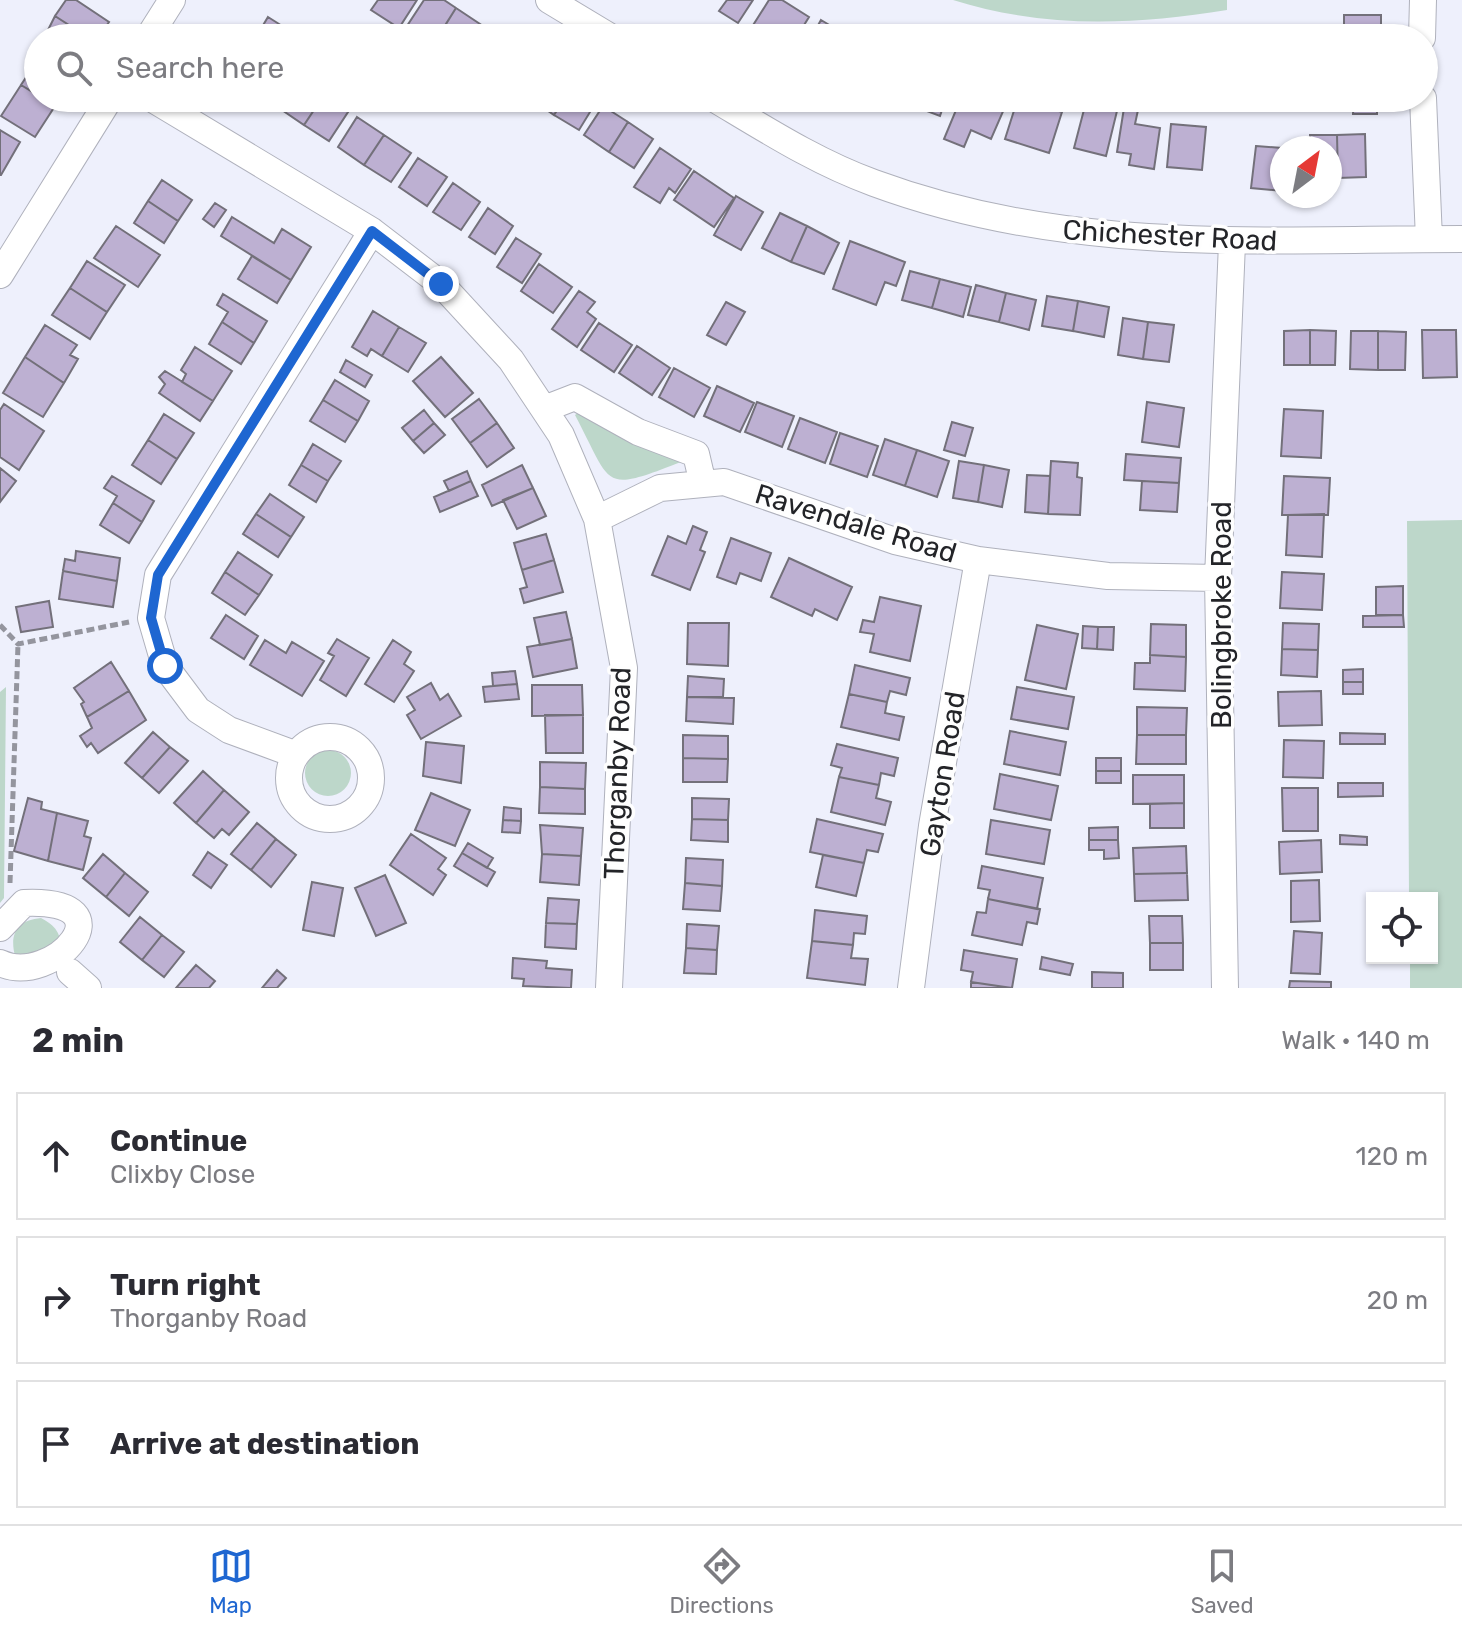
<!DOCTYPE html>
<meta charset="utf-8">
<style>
body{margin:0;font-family:Rubik,sans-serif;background:#f2f2f3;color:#2b2b33}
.controls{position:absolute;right:24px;bottom:24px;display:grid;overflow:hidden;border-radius:0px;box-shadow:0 2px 6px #0004}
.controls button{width:72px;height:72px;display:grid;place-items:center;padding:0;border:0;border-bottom:2px solid #e1e1e2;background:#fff;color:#2b2b33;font:40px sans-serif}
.compass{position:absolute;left:1270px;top:136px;width:72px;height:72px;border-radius:50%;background:#fff;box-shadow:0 2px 6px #0004;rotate:32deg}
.stop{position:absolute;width:24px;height:24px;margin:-18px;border:6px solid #1e66d1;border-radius:50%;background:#fff}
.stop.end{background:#1e66d1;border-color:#fff;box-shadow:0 2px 8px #0008}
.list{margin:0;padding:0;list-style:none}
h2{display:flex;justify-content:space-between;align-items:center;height:104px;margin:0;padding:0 32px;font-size:34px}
h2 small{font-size:26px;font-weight:400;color:#7c7c81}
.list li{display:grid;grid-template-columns:52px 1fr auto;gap:24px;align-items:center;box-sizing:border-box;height:128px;margin:0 16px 16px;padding:0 16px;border:2px solid #e1e1e2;border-radius:0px}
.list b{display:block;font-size:30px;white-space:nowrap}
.list p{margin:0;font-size:26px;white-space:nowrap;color:#7c7c81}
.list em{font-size:26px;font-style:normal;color:#7c7c81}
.icon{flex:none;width:44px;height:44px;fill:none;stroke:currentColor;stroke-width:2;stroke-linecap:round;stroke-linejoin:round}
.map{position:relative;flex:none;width:1462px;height:988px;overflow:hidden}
.search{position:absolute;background:#fff;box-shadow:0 2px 6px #0004;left:24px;right:24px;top:24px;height:88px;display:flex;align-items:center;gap:20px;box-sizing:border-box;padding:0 28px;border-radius:44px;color:#7c7c81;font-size:30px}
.sheet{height:536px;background:#fff}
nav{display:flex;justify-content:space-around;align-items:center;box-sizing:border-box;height:112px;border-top:2px solid #e1e1e2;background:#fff;font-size:22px;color:#7c7c81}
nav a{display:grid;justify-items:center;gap:4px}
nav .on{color:#1e66d1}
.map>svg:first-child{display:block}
.green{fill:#bdd7ca}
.building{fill:#bdb0d2;stroke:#73707a;stroke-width:2}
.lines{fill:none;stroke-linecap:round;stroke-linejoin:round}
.minor-casing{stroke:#afb1bc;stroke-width:28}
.path{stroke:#94959e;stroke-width:5;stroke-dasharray:8 4;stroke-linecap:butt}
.minor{stroke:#fff;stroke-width:26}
.route{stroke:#1e66d1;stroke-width:10}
.labels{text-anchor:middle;stroke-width:7;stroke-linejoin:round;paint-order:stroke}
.street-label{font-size:28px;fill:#232428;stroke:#fefefe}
</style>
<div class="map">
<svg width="1462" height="988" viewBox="0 0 1462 988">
<rect width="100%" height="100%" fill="#eef0fc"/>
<path class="green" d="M953 0H1227V10C1133 25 1045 29 953 0Z
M579 412 681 462C601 493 613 487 575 415Z
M1462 520V988H1410V958H1432V898H1409L1407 521Z
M6 687 4 898 0 903V692Z
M305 773a23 23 0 1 1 46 0a23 23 0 1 1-46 0Z
M41 918C56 926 61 933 61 950L15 956C9 933 18 920 41 918Z"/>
<path class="building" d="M66 0H76L109 22 98 38H89L55 16Z
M417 0 399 28 371 10 378 0Z
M424 0H444L456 8 437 38H419L405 29Z
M727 0H753L738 23 719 11Z
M769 0H782L809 17 796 38H762L750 30Z
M456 8 483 26 475 38 438 37Z
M1344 15H1381V38H1344Z
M55 16 89 38H44Z
M268 17 298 36 297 38 256 37Z
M821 20 851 38H811Z
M38 59V95L21 85Z
M21 85 55 106 35 137 1 116Z
M286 98H322L304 125 279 108Z
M322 98 348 112 329 141 304 125Z
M530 98H565L554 115Z
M565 98 598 99 579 130 554 115Z
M919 98H946L940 116 916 107Z
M961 98 1008 100 991 139 971 130 964 147 944 139Z
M1018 98 1062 112 1049 153 1005 139Z
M1354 98H1377V114H1353Z
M1086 102 1117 111 1106 156 1074 148Z
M603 106 628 122 609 152 584 135Z
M1124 108 1138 110 1135 124 1160 128 1154 169 1129 165 1131 154 1117 152Z
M357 117 384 135 364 165 338 147Z
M628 122 653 139 634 168 609 152Z
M1171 124 1206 127 1202 170 1167 167Z
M0 130 20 142 1 175H0Z
M1365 134 1366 177 1338 178 1337 135Z
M384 135 411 153 391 182 364 165Z
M1310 135H1337L1338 178H1330V148H1310Z
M1256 146 1282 148V191L1251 188Z
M660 148 691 169 675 193 669 188 660 203 634 187Z
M418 158 447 177 427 206 399 187Z
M694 171 734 198 714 227 674 200Z
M162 180 192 200 178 221 148 201Z
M453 183 480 202 461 230 433 212Z
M736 196 763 212 741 250 714 235Z
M148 201 178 221 164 243 134 223Z
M215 203 226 210 214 227 203 219Z
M488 208 513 226 495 254 469 237Z
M780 213 807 226 791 262 762 248Z
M232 217 274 243 282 229 311 247 291 280 221 236Z
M116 226 160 255 138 287 94 258Z
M807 226 839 243 824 274 791 262Z
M516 238 541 254 522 283 497 267Z
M850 241 905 262 896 286 885 282 876 305 833 289Z
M252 256 291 280 277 303 238 279Z
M87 261 125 285 107 312 70 288Z
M539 264 572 287 553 313 521 291Z
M910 271 940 279 932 308 902 300Z
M940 279 971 287 963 317 932 308Z
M976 285 1006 293 999 322 968 315Z
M70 288 107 312 90 339 52 315Z
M579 291 595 302 587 312 596 319 577 347 552 329Z
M1006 293 1036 300 1029 330 999 322Z
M223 294 267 321 254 343 222 322 228 312 217 305Z
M1047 296 1078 301 1073 331 1042 326Z
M1078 301 1109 307 1104 337 1073 331Z
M726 302 745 312 726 345 707 335Z
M373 311 399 327 382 356 371 349 367 356 352 347Z
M1123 318 1148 322 1143 359 1118 355Z
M222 322 254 343 241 364 209 344Z
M1148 322 1174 325 1169 362 1143 359Z
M599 323 632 345 614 372 581 350Z
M45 325 77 345 70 355 78 359 64 383 25 357Z
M399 327 426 343 408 372 382 356Z
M1310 330V365H1284V331Z
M1310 330 1336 331 1335 365H1310Z
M1422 330H1456L1457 377 1423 378Z
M1351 331H1378V370L1350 369Z
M1378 331 1406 332 1405 370H1378Z
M637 346 670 368 652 395 619 373Z
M195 347 232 371 213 401 182 382 186 374 181 370Z
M25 357 64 383 43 417 3 393Z
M441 357 473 393 445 417 413 381Z
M346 360 372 375 365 387 340 372Z
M674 368 710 388 694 417 659 397Z
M165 371 213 401 200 421 159 393 165 384 159 377Z
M335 380 369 401 358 421 323 400Z
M717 386 754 403 740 432 704 416Z
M479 399 497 423 470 443 452 419Z
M323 400 358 421 345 442 310 421Z
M757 402 794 416 782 447 745 432Z
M1147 402 1184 408 1179 447 1142 442Z
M4 404 44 431 19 470 0 457V410Z
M1284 409 1323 411 1321 458 1281 456Z
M424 410 434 423 413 441 402 428Z
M164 414 194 433 177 459 148 440Z
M800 418 837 432 825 463 788 449Z
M952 422 973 428 965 456 944 450Z
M434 423 445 435 424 453 413 441Z
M497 423 514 448 487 467 470 443Z
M840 433 878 446 867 477 830 464Z
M885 439 917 450 905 486 873 475Z
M148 440 177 459 161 484 132 465Z
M313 444 341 461 328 481 301 465Z
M917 450 949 461 937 497 905 486Z
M1126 454 1181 458 1179 483 1124 480Z
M959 461 984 465 978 502 953 498Z
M1051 461 1078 463 1077 477 1082 478 1080 515 1048 514Z
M301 465 328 481 316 502 289 485Z
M522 465 533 488 492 506 482 485Z
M984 465 1009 470 1002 507 978 502Z
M0 468 16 481 0 502Z
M467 471 471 481 449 491 444 481Z
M1027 475 1050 476 1048 514 1025 512Z
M112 476 154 501 142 522 113 503 117 496 104 488Z
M1284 476 1330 478 1328 515H1282Z
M471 481 478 496 440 512 434 497Z
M1142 481 1179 483 1177 512 1140 510Z
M533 488 546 516 517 529 503 500Z
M270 494 304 517 291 537 256 514Z
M113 503 142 522 129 543 100 525Z
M256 514 291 537 278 557 243 534Z
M1324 514 1322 557 1286 555 1288 515Z
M693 526 707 532 700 550 705 552 690 590 652 575 668 536 686 544Z
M546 534 554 560 522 570 514 543Z
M731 538 771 553 761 581 740 573 736 584 717 577Z
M76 551 120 558 117 581 63 571 65 559 75 561Z
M238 552 272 575 259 595 225 572Z
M789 558 852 587 837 620 815 609 812 616 771 597Z
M554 560 563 592 524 603 520 589 527 587 522 570Z
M63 571 117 581 113 607 59 599Z
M225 572 259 595 245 615 212 593Z
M1282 572 1324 574 1322 610 1280 608Z
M1403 586V615H1376V587Z
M880 597 921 606 910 661 870 652 874 634 860 632 863 620 874 622Z
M49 601 53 627 21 632 16 607Z
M566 612 572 639 540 645 534 618Z
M226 615 258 636 244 659 211 638Z
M1403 615 1404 627H1363V616Z
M688 623H729L728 666 687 664Z
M1283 623 1319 624 1318 650 1282 649Z
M1151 624 1186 625V657L1150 655Z
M1037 625 1078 634 1066 689 1025 680Z
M1083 626 1098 627 1097 649 1082 648Z
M1098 627H1114L1113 650 1097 649Z
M337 639 369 658 346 696 320 680 334 656 328 653Z
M572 639 577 668 533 677 527 647Z
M265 640 286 653 292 642 324 661 302 696 250 665Z
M393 640 411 652 404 664 414 671 394 702 365 684Z
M1282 649 1318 650 1317 677 1281 675Z
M1150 655 1186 657 1185 691 1134 689 1135 663H1150Z
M111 662 129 691 87 717 81 704 84 702 74 688Z
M855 665 910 678 906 695 890 691 887 702 849 694Z
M1363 669V682H1343V670Z
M515 671 517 684 493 686 492 673Z
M688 676 724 679 723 697H687Z
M1343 682H1363V694H1343Z
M431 683 440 700 448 694 461 716 421 739 407 715 415 710 407 697Z
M517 684 519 699 485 702 483 687Z
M532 685H582L583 715 532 716Z
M1017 687 1074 697 1068 729 1011 719Z
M129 691 146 720 98 753 91 743 87 747 80 736 92 728 87 717Z
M1321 691 1322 725 1279 726 1278 692Z
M849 694 887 702 885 713 904 717 899 740 841 727Z
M687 697 734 698 733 724 686 721Z
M1137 707 1187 708 1186 735H1137Z
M545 715H583V753H546Z
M1010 731 1066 742 1060 775 1004 764Z
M153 732 170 747 142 778 125 763Z
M1340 733 1385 734V744H1340Z
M683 735 728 736V759L683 758Z
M1137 735H1186V764H1136Z
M1284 740 1324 741 1323 778 1283 777Z
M426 742 464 746 461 783 423 776Z
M837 744 898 758 894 776 881 773 879 785 839 777 842 768 831 765Z
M170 747 188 761 159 793 142 778Z
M683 758 728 759 727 782H683Z
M1096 758H1121V771H1096Z
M540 762 586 763 585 789 540 787Z
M203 771 224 790 196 823 174 803Z
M1096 771H1121V783H1096Z
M1000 774 1058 786 1051 820 994 809Z
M1133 775H1184V803L1133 804Z
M839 777 879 785 876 798 891 802 885 825 831 812Z
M1338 783H1383V796L1338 797Z
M540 787 585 789V814L539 813Z
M1282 788H1318V831H1283Z
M224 790 249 812 229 835 222 829 214 838 196 823Z
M431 793 470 810 455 846 415 830Z
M28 798 42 802 41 809 57 813 48 861 14 851Z
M692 798 729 799 728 820 692 819Z
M1184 803V828H1150V804Z
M504 807 521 809V821L503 820Z
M57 813 88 821 84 836 91 838 83 870 48 861Z
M692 819 728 820V842L691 840Z
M817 819 883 834 878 852 867 850 864 863 810 852Z
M503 820 521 821 520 833 502 832Z
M991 820 1050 830 1044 864 986 854Z
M257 823 276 839 251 870 231 854Z
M540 825 583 828 581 856 542 854Z
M1118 827V840H1089V828Z
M411 834 446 858 438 869 446 875 433 895 390 865Z
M1340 835 1367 837V845L1340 844Z
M276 839 296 855 271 887 251 870Z
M1089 840H1118L1119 858 1104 859V850H1089Z
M1321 840 1322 872 1280 874 1279 842Z
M468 843 493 858 487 868 462 853Z
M1186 846 1187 873 1134 874 1133 848Z
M208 852 227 865 211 888 193 875Z
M462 853 495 872 487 886 454 866Z
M103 854 125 873 106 897 83 878Z
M542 854 581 856 579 885 540 882Z
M823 855 864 863 856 896 816 887Z
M686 858 723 860 722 886 685 883Z
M982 866 1043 878 1037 909 988 899 990 890 978 888Z
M125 873 148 892 129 916 106 897Z
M1187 873 1188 900 1135 901 1134 874Z
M385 875 406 923 376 936 355 888Z
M1319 880 1320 921 1291 922V881Z
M312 882 343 888 334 936 303 930Z
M685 883 722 886 720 911 683 909Z
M548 898 579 900 577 924 546 923Z
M988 899 1040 909 1037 924 1027 922 1022 945 972 935 977 912 986 913Z
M815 910 867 916 865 934 854 933 853 945 812 941Z
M1149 916H1182L1183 943H1150Z
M140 917 162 935 142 960 120 942Z
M546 923 577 924 576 949 545 947Z
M687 924 719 926 717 950 686 948Z
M1294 931 1322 933 1320 974 1291 973Z
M162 935 184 952 164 977 142 960Z
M812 941 853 945 851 958 868 959 865 985 807 978Z
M1150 943H1183V970H1150Z
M686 948 717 950 716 974 684 973Z
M964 950 1017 959 1012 988 971 982 973 972 961 970Z
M1042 957 1073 964 1070 975 1040 969Z
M513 958 547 961 546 968 572 970 571 988 523 986 524 979 512 978Z
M196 965 215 981 209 988H176Z
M277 970 286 978 277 988H262Z
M1092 972 1123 973V988H1092Z
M1290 981 1331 982V988H1289Z
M971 982 1011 988H971Z"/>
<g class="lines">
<g class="minor-casing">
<path id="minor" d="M549 0 612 38
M148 38 172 0
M1422 38 1423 0
M151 98 372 231 441 284 511 360 561 435 597 519 624 668 609 988
M713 98C765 129 816 162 874 183 1069 255 1259 239 1462 239
M1423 98 1429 239
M0 275 110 98
M544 409 575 397 638 432 696 454 703 484
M597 519 660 488 724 482 895 541 978 560 1108 576 1218 578
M289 778a41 41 0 1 1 82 0a41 41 0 1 1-82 0Z
M294 754 229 730 198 710 165 666 151 618 158 575 372 231
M0 928 24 903C134 898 53 988 0 963
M70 972 88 988
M911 988 932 826 978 560
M1225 988 1218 578 1232 243"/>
</g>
<path class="path" d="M0 625 18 644 129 622
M10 883 18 644"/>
<use href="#minor" class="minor"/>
</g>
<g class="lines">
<path class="route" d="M165 666 151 618 158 575 372 231 441 284"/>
</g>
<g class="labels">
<g class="street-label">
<text transform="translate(1170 235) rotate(3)" y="10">Chichester Road</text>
<text transform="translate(856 523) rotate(17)" y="10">Ravendale Road</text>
<text transform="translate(1221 615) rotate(-90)" y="10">Bolingbroke Road</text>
<text transform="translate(617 773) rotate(-88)" y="10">Thorganby Road</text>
<text transform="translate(942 774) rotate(-81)" y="10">Gayton Road</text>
</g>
</g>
</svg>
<div class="controls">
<button><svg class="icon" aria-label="locate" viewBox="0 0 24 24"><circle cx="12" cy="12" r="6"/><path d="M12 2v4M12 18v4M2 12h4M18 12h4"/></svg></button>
</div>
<svg class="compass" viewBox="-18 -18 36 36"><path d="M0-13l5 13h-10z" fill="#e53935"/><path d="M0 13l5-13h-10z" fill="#7c7c81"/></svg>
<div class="stop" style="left:165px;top:666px"></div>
<div class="stop end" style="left:441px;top:284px"></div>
<div class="search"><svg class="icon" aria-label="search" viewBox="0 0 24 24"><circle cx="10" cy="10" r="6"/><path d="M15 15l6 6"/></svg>Search here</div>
</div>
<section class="sheet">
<h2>2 min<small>Walk · 140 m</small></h2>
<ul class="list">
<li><svg class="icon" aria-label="ahead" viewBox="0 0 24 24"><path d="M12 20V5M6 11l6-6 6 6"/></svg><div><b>Continue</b><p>Clixby Close</p></div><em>120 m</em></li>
<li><svg class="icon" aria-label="right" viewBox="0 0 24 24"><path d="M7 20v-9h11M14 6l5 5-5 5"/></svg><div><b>Turn right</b><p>Thorganby Road</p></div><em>20 m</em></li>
<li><svg class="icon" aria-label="arrive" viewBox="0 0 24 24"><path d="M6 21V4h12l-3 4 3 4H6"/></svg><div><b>Arrive at destination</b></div></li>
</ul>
</section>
<nav>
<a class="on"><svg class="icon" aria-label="map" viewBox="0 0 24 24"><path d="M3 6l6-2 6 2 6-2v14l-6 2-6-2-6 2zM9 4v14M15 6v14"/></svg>Map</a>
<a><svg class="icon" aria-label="directions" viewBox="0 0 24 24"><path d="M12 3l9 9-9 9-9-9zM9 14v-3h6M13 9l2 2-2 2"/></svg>Directions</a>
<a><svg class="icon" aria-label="saved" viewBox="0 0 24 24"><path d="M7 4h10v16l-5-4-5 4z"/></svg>Saved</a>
</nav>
